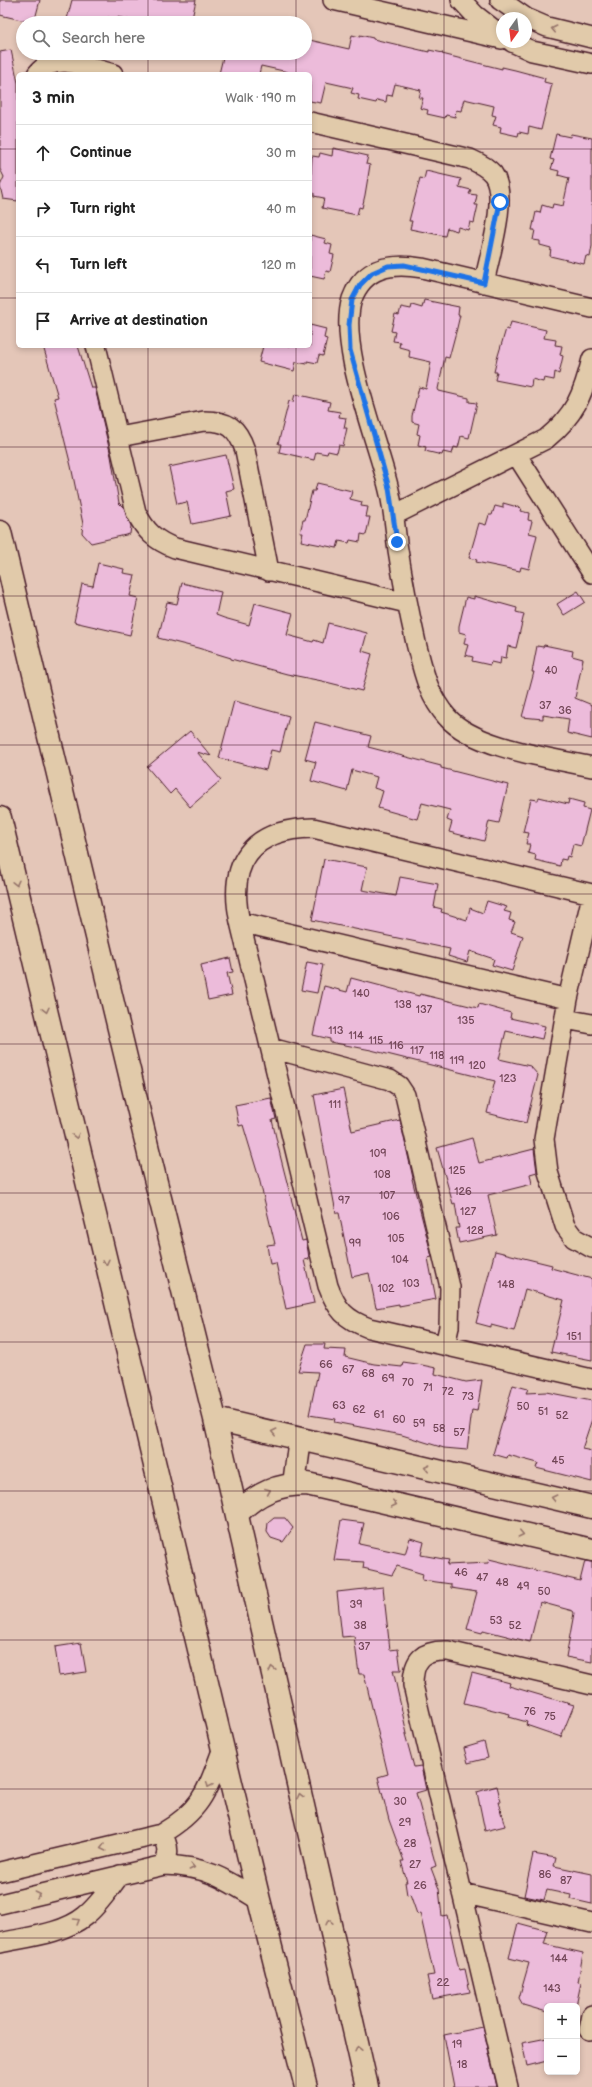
<!DOCTYPE html>
<meta charset="utf-8">
<style>
body{margin:0;font-family:"Balsamiq Sans",sans-serif;background:#f2f2f2;color:#222}
.controls{position:absolute;right:12px;bottom:12px;display:grid;overflow:hidden;border-radius:6px;box-shadow:0 2px 6px #0003}
.controls button{width:36px;height:36px;display:grid;place-items:center;padding:0;border:0;border-bottom:1px solid #e0e0e0;background:#fff;color:#222;font:20px sans-serif}
.compass{position:absolute;left:496px;top:12px;width:36px;height:36px;border-radius:50%;background:#fff;box-shadow:0 2px 6px #0003;rotate:194deg}
.stop{position:absolute;width:12px;height:12px;margin:-9px;border:3px solid #1a73e8;border-radius:50%;background:#fff}
.stop.end{background:#1a73e8;border-color:#fff;box-shadow:0 1px 4px #0008}
.list{margin:0;padding:0;list-style:none}
h2{display:flex;justify-content:space-between;align-items:center;height:52px;margin:0;padding:0 16px;font-size:17px}
h2 small{font-size:13px;font-weight:400;color:#767676}
.list li{display:grid;grid-template-columns:26px 1fr auto;gap:12px;align-items:center;box-sizing:border-box;height:56px;padding:0 16px;border-top:1px solid #e0e0e0}
.list b{display:block;font-size:15px;white-space:nowrap}
.list em{font-size:13px;font-style:normal;color:#767676}
.icon{flex:none;width:22px;height:22px;fill:none;stroke:currentColor;stroke-width:2;stroke-linecap:round;stroke-linejoin:round}
.map{position:relative;flex:none;width:592px;height:2087px;overflow:hidden}
.search{position:absolute;background:#fff;box-shadow:0 2px 6px #0003;left:16px;top:16px;width:296px;height:44px;display:flex;align-items:center;gap:10px;box-sizing:border-box;padding:0 14px;border-radius:22px;color:#767676;font-size:15px}
.panel{position:absolute;background:#fff;box-shadow:0 2px 6px #0003;left:16px;top:72px;width:296px;height:276px;border-radius:6px}
.map>svg:first-child{display:block}
.building{fill:#ecbbda;stroke:#4a1f2b}
.lines{fill:none;stroke-linecap:round;stroke-linejoin:round}
.street-casing{stroke:#4a1f2b;stroke-width:22}
.secondary-casing{stroke:#4a1f2b;stroke-width:25}
.street{stroke:#e1caaa;stroke-width:19}
.secondary{stroke:#e1caaa;stroke-width:22}
.oneway{stroke:#96746a}
.route{stroke:#1a73e8;stroke-width:5}
.grid{fill:none;stroke:#4a1f2b;stroke-width:1;stroke-opacity:0.55}
.labels{text-anchor:middle;stroke-width:3;stroke-linejoin:round;paint-order:stroke}
.number-label{font-size:11px;fill:#724657}
</style>
<div class="map">
<svg width="592" height="2087" viewBox="0 0 592 2087">
<rect width="100%" height="100%" fill="#e4c6b8"/>
<filter id="ink" filterUnits="userSpaceOnUse"><feTurbulence type="fractalNoise" baseFrequency=".025" numOctaves="2"/><feDisplacementMap in="SourceGraphic" scale="8" xChannelSelector="R" yChannelSelector="G"/><feConvolveMatrix kernelMatrix="1 2 1 2 8 2 1 2 1" color-interpolation-filters="sRGB"/></filter>
<g filter="url(#ink)">
<path class="building" d="M0 0H40L34 23 0 15Z
M72 0H196L191 23H145L117 17 116 20 108 17 106 23H66Z
M352 35 360 37V35L373 38V39L429 52V50L443 53 442 54 502 69V67L515 70 545 78 544 82 552 84 541 130 529 127 528 134 519 132 518 136 500 132 501 127 493 125 496 116 492 115 494 106 464 99 461 111 456 110 455 117 446 115 445 118 427 114 428 110 420 108 423 98H419L421 90 395 84 392 96 387 95 386 102 377 100 376 103 358 99 359 95 351 93 353 88 326 82 321 103 310 101V74H288V72L261 66 259 74H219L224 53H305V39L349 49Z
M11 50 18 83V201L3 199 0 186 4 177 0 169V52Z
M556 134 570 137 571 134 592 138V246L590 257 586 256 584 264 550 256 551 248 540 245V241L533 240 535 230H532L536 212 540 213 542 205 552 208 553 204 563 206 569 178 558 175 559 171 551 169 554 160 550 159Z
M333 148 368 156 366 164 370 165 365 195 362 208 359 207 357 215 322 208 324 198 314 196V193L310 192 312 156 319 157 320 153 332 156Z
M426 171 461 179 459 187 471 190 469 194 477 195 475 205H478L474 223 470 222 468 230 458 227 457 231 447 228 445 236 410 229 412 221H409L420 178 424 179Z
M310 235 326 239 325 243 332 245 330 254 334 255 330 272 326 271 324 279 310 276Z
M424 300 459 307 458 315H460L457 328 449 358 445 357 438 389 439 391 469 398V402L477 403 469 438 461 436 458 448 454 447 452 454 443 452 442 455 425 451 426 447 418 445 420 435 417 434 419 424 412 422V416L419 387 426 389 431 362 409 357 410 350 399 347 400 342 393 341 395 332 391 331 395 314 399 315 401 307 411 309 412 305 422 308Z
M511 322 546 330 544 338 556 340 555 345 562 346 560 355 563 356 559 374 555 372 554 380 544 378 543 382 532 379 531 387 495 380 497 372H494L497 359 506 329 509 330Z
M310 325 326 329 324 338 327 339 323 356 319 355 317 363 307 361V364L296 362 294 371 259 362 263 346H310Z
M43 346H78L91 388H95L111 456 119 503 124 508 131 526 130 534 91 543 82 533 83 524 71 466 54 398 58 397Z
M295 394 330 402 328 410 340 412 339 417 346 418 344 428H347L343 446 339 445 337 453 328 451 327 454 316 452 314 460 279 452 281 444H278L289 401 293 402Z
M226 455 234 489 226 491 231 516 192 524 187 502 177 504 169 467Z
M317 483 352 491 350 499 362 502 361 506 368 507 366 517H370L366 535 361 534 360 542 350 540 349 543 339 541 337 548 301 541 303 533H300L303 520H305L312 491H315Z
M503 503 521 508 520 511 529 513 528 520 532 521 529 533 537 535 529 569 521 567 520 571 476 562 477 560 469 558 479 523 486 525 489 515H492L495 506 503 508Z
M98 563 124 569 123 573 135 575 130 596 138 598 130 635 74 622 82 584 93 586Z
M182 583 221 592 216 615 224 618 249 625 255 603 293 613 287 635 313 642 314 640 323 643 328 623 367 633 362 651 372 654 362 691 322 681 287 674 231 659V658L198 648 158 638 167 602 177 604Z
M578 591 585 602 564 615 557 604Z
M474 596 517 608 516 612 524 614 516 648 508 646 506 658 501 657 500 664 491 662 490 665 472 661 473 657 465 655 468 645 464 644 466 634 459 632V626L466 597 474 599Z
M544 645 573 651 572 656 583 659 575 698 592 705V739L567 733 569 719 543 715V719L522 717 534 672H532L537 646 543 647Z
M234 701 289 716 280 752 271 750 266 770 219 758Z
M315 722 371 736 368 747 441 766V768L508 785 499 823 489 821 484 841 449 832 452 822 447 820 450 810 422 803 417 819 378 808 383 791 374 788 377 777 352 770 347 791 311 781 316 762 305 759Z
M190 731 211 756 197 752 221 780 190 807 175 789 170 794 147 767Z
M539 797 568 804 569 799 584 803 583 808 590 810 581 846 573 844 570 857 567 856 566 860 561 859 560 866 535 860 536 855 528 853 530 844H526L529 833 523 832 531 799 538 800Z
M324 859 367 867 362 890 396 896 400 877 438 884 434 907 442 909 441 912 467 920 470 908 483 913 487 901 507 907 504 911 511 913 509 920 515 922 511 932 523 936 512 971 492 965 494 959 470 951 467 962 448 956 450 949 312 920Z
M230 958 233 972 227 973 232 995 208 1000 201 965Z
M307 962 323 965 317 993 301 990Z
M351 978 419 996 420 994 478 1008 479 1004 511 1013 510 1018 545 1026 542 1039 506 1031 499 1059 530 1066 538 1075 526 1123 487 1113 495 1081 371 1050 330 1042V1039L313 1035 324 986 347 992Z
M343 1089 352 1131 400 1120 413 1178 412 1179 432 1257 428 1258 436 1299 399 1306V1304L376 1308 369 1273 352 1277 339 1213H336L314 1095Z
M271 1098 276 1119 272 1120 281 1159 302 1241 306 1240 308 1251 309 1259 304 1260 314 1303 286 1309 276 1263 270 1264 267 1245 275 1244 259 1178 243 1125 239 1126 235 1105Z
M472 1138 479 1163 534 1149 537 1172 530 1174 532 1184 488 1195 497 1235 459 1243 456 1228H459L455 1203 453 1204 437 1148Z
M495 1251 552 1265 551 1268 592 1279V1360L551 1352 564 1300 525 1289 514 1331 491 1325V1327L476 1323Z
M307 1344H325L324 1349 346 1350 345 1357 374 1364 402 1367 403 1362 417 1364 436 1368 435 1374 466 1382 482 1380 477 1411 472 1410 467 1450 444 1448 402 1435 334 1422 335 1419 309 1415 318 1372 298 1371Z
M513 1385 528 1389 526 1393 546 1392 592 1401V1419L582 1449 592 1451V1482L536 1468 538 1463 508 1455 507 1458 493 1454Z
M274 1518H285L293 1528 283 1542 271 1538 267 1532 268 1523Z
M341 1520 364 1523 359 1544 405 1554 410 1538 424 1542 421 1555 449 1560 447 1565 488 1563 489 1559 580 1581 585 1561 592 1562V1662L566 1657 574 1613 573 1611 540 1602 530 1642 483 1630 482 1633 467 1629 477 1592 451 1588V1584L422 1580 423 1574 397 1566 392 1575 363 1568 364 1562 334 1560Z
M383 1587 390 1650 398 1649 401 1670H393L407 1734H405L414 1767 421 1766 426 1790 416 1793 436 1866 431 1868 439 1889 442 1916 447 1915 459 1970 465 1969 470 1992 432 1999 427 1976 434 1975 420 1913 417 1914 410 1894 407 1895 405 1882H407L401 1861H404L389 1820 378 1777 388 1774 364 1674H359L354 1636 342 1637 337 1592Z
M81 1643 86 1672 59 1676 55 1647Z
M472 1673 510 1683 509 1686 574 1705 561 1737 526 1725 527 1722 509 1717 510 1714 464 1703Z
M484 1742 488 1758 468 1763 464 1748Z
M497 1786 501 1802H498L505 1826 485 1831 477 1792Z
M533 1854 556 1858 554 1866 592 1874V1904L570 1899 571 1895 547 1890 544 1900 524 1896Z
M518 1923 548 1931 544 1944 583 1953 578 1982 581 1983 576 2006H547V2012L523 2005 519 1998 529 1963 509 1958Z
M483 2027 497 2087H454L444 2035Z
M547 2038V2061L527 2066 522 2043Z"/>
<g class="lines">
<g class="street-casing">
<path id="street" d="M333 0 502 39
M461 0 475 15 502 36
M500 0 526 18 547 27 592 38
M512 42 532 51 592 64
M37 74C55 51 90 68 113 74
M310 122 470 159C479 163 487 167 493 174 509 196 489 257 484 283
M592 308 422 268C392 263 364 266 352 299 337 346 378 441 389 490 394 510 395 530 398 550 403 582 409 612 416 643 423 670 428 696 447 717 474 748 551 758 592 767
M96 346 136 512C145 531 156 541 175 548L407 603
M119 437 204 421C228 421 237 427 245 450L269 571
M516 454 592 573
M394 515 546 439C575 415 583 395 592 359
M592 894 313 828C251 829 227 863 240 922L328 1286C337 1310 345 1319 369 1328L592 1379
M592 896 568 999 544 1139 548 1172 565 1226 574 1238 592 1248
M240 922 568 999
M565 1019 592 1024
M271 1048 390 1080 399 1086 405 1095 450 1287 449 1327 445 1345
M161 1834C169 1844 170 1853 164 1865
M0 1872 161 1834C202 1810 207 1791 223 1748
M462 1893 592 1923
M0 1904 164 1865C206 1866 225 1879 259 1900
M0 1943C27 1937 63 1934 85 1916 99 1905 109 1889 120 1875
M589 2030 592 2015
M508 2087 413 1685C413 1659 423 1650 448 1651L592 1685"/>
</g>
<g class="secondary-casing">
<path id="secondary" d="M0 532 150 1158 215 1419 367 2087
M0 818 259 1900 306 2087
M215 1419 592 1507
M294 1484 300 1439
M237 1514C257 1493 278 1484 307 1484L592 1550"/>
</g>
<use href="#street" class="street"/>
<use href="#secondary" class="secondary"/>
</g>
<defs><path id="oneway-chevron" d="M-2-3.5L2.5 0L-2 3.5" fill="none" stroke-width="1.6" stroke-linecap="round" stroke-linejoin="round"/></defs>
<g class="oneway">
<use href="#oneway-chevron" transform="translate(554 29) rotate(-167)"/>
<use href="#oneway-chevron" transform="translate(16 883) rotate(77)"/>
<use href="#oneway-chevron" transform="translate(46 1010) rotate(77)"/>
<use href="#oneway-chevron" transform="translate(76 1136) rotate(77)"/>
<use href="#oneway-chevron" transform="translate(106 1262) rotate(77)"/>
<use href="#oneway-chevron" transform="translate(274 1432) rotate(-167)"/>
<use href="#oneway-chevron" transform="translate(427 1468) rotate(-167)"/>
<use href="#oneway-chevron" transform="translate(268 1491) rotate(-23)"/>
<use href="#oneway-chevron" transform="translate(554 1498) rotate(-167)"/>
<use href="#oneway-chevron" transform="translate(394 1504) rotate(13)"/>
<use href="#oneway-chevron" transform="translate(521 1534) rotate(13)"/>
<use href="#oneway-chevron" transform="translate(272 1669) rotate(-103)"/>
<use href="#oneway-chevron" transform="translate(209 1785) rotate(114)"/>
<use href="#oneway-chevron" transform="translate(300 1796) rotate(-103)"/>
<use href="#oneway-chevron" transform="translate(103 1848) rotate(166)"/>
<use href="#oneway-chevron" transform="translate(192 1867) rotate(13)"/>
<use href="#oneway-chevron" transform="translate(38 1895) rotate(-14)"/>
<use href="#oneway-chevron" transform="translate(77 1921) rotate(-31)"/>
<use href="#oneway-chevron" transform="translate(329 1922) rotate(-103)"/>
<use href="#oneway-chevron" transform="translate(358 2049) rotate(-103)"/>
</g>
</g>
<g class="lines" filter="url(#ink)">
<path class="route" d="M397 542 389 488 350 350 349 325 352 300 360 285 372 273 388 266 404 265 484 283 500 202"/>
</g>
<path class="grid" d="M148 0V23M296 0V23M444 0V2087M148 53V74M296 53V74M0 149H18M310 149H592M0 298H18M310 298H592M148 346V2087M296 346V2087M0 447H592M0 596H592M0 745H592M0 894H592M0 1044H592M0 1193H592M0 1342H592M0 1491H592M0 1640H592M0 1789H592M0 1938H592"/>
<g class="labels">
<g class="number-label">
<text x="551" y="674">40</text>
<text x="545" y="709">37</text>
<text x="565" y="714">36</text>
<text x="361" y="997">140</text>
<text x="403" y="1008">138</text>
<text x="424" y="1013">137</text>
<text x="466" y="1024">135</text>
<text x="336" y="1034">113</text>
<text x="356" y="1039">114</text>
<text x="376" y="1044">115</text>
<text x="396" y="1049">116</text>
<text x="417" y="1054">117</text>
<text x="437" y="1059">118</text>
<text x="457" y="1064">119</text>
<text x="477" y="1069">120</text>
<text x="508" y="1082">123</text>
<text x="335" y="1108">111</text>
<text x="378" y="1157">109</text>
<text x="457" y="1174">125</text>
<text x="382" y="1178">108</text>
<text x="463" y="1195">126</text>
<text x="387" y="1199">107</text>
<text x="344" y="1204">97</text>
<text x="468" y="1215">127</text>
<text x="391" y="1220">106</text>
<text x="475" y="1234">128</text>
<text x="396" y="1242">105</text>
<text x="355" y="1247">99</text>
<text x="400" y="1263">104</text>
<text x="411" y="1287">103</text>
<text x="506" y="1288">148</text>
<text x="386" y="1292">102</text>
<text x="574" y="1340">151</text>
<text x="326" y="1368">66</text>
<text x="348" y="1373">67</text>
<text x="368" y="1377">68</text>
<text x="388" y="1382">69</text>
<text x="408" y="1386">70</text>
<text x="428" y="1391">71</text>
<text x="448" y="1395">72</text>
<text x="468" y="1400">73</text>
<text x="339" y="1409">63</text>
<text x="523" y="1410">50</text>
<text x="359" y="1413">62</text>
<text x="543" y="1415">51</text>
<text x="379" y="1418">61</text>
<text x="562" y="1419">52</text>
<text x="399" y="1423">60</text>
<text x="419" y="1427">59</text>
<text x="439" y="1432">58</text>
<text x="459" y="1436">57</text>
<text x="558" y="1464">45</text>
<text x="461" y="1576">46</text>
<text x="482" y="1581">47</text>
<text x="502" y="1586">48</text>
<text x="523" y="1590">49</text>
<text x="544" y="1595">50</text>
<text x="356" y="1608">39</text>
<text x="496" y="1624">53</text>
<text x="360" y="1629">38</text>
<text x="515" y="1629">52</text>
<text x="364" y="1650">37</text>
<text x="530" y="1715">76</text>
<text x="550" y="1720">75</text>
<text x="400" y="1805">30</text>
<text x="405" y="1826">29</text>
<text x="410" y="1847">28</text>
<text x="415" y="1868">27</text>
<text x="545" y="1878">86</text>
<text x="566" y="1884">87</text>
<text x="420" y="1889">26</text>
<text x="559" y="1962">144</text>
<text x="443" y="1986">22</text>
<text x="552" y="1992">143</text>
<text x="457" y="2048">19</text>
<text x="462" y="2068">18</text>
</g>
</g>
</svg>
<div class="controls">
<button>+</button>
<button>−</button>
</div>
<svg class="compass" viewBox="-18 -18 36 36"><path d="M0-13l5 13h-10z" fill="#e53935"/><path d="M0 13l5-13h-10z" fill="#767676"/></svg>
<div class="stop" style="left:500px;top:202px"></div>
<div class="stop end" style="left:397px;top:542px"></div>
<div class="search"><svg class="icon" aria-label="search" viewBox="0 0 24 24"><circle cx="10" cy="10" r="6"/><path d="M15 15l6 6"/></svg>Search here</div>
<section class="panel">
<h2>3 min<small>Walk · 190 m</small></h2>
<ul class="list">
<li><svg class="icon" aria-label="ahead" viewBox="0 0 24 24"><path d="M12 20V5M6 11l6-6 6 6"/></svg><div><b>Continue</b></div><em>30 m</em></li>
<li><svg class="icon" aria-label="right" viewBox="0 0 24 24"><path d="M7 20v-9h11M14 6l5 5-5 5"/></svg><div><b>Turn right</b></div><em>40 m</em></li>
<li><svg class="icon" aria-label="left" viewBox="0 0 24 24"><path d="M17 20v-9H6M10 6l-5 5 5 5"/></svg><div><b>Turn left</b></div><em>120 m</em></li>
<li><svg class="icon" aria-label="arrive" viewBox="0 0 24 24"><path d="M6 21V4h12l-3 4 3 4H6"/></svg><div><b>Arrive at destination</b></div></li>
</ul>
</section>
</div>
